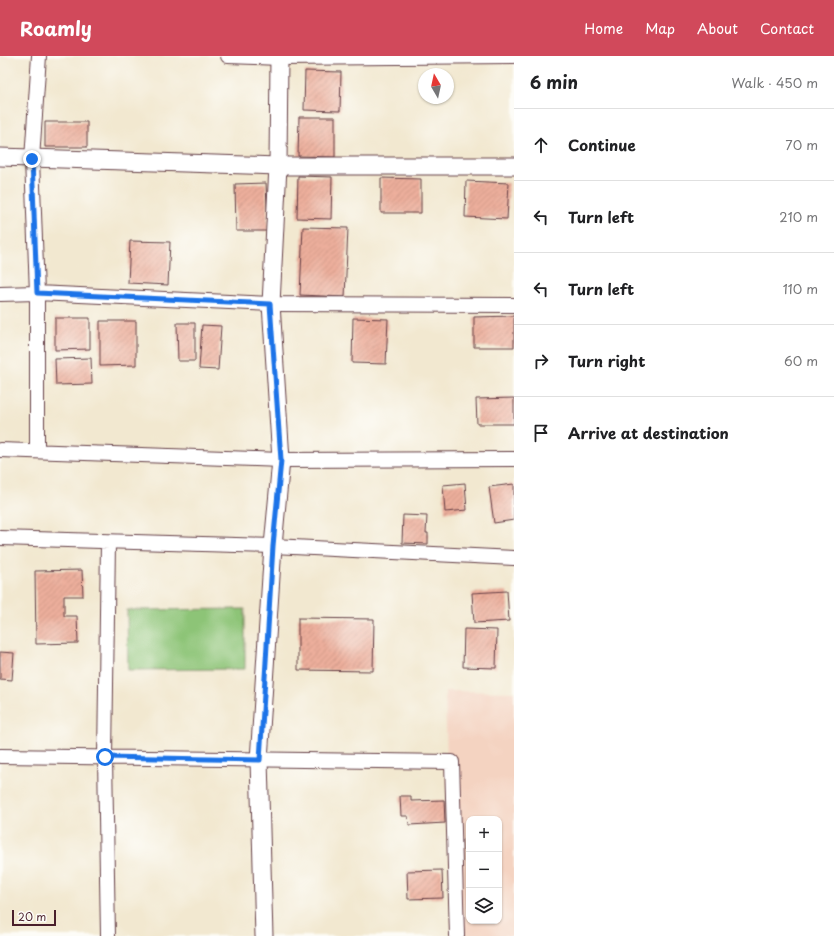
<!DOCTYPE html>
<meta charset="utf-8">
<style>
body{margin:0;font-family:"Playpen Sans",sans-serif;background:#f6f6f6;color:#202124}
.controls{position:absolute;right:12px;bottom:12px;display:grid;overflow:hidden;border-radius:8px;box-shadow:0 1px 3px #0004}
.controls button{width:36px;height:36px;display:grid;place-items:center;padding:0;border:0;border-bottom:1px solid #e0e0e0;background:#fff;color:#202124;font:20px sans-serif}
.compass{position:absolute;left:418px;top:12px;width:36px;height:36px;border-radius:50%;background:#fff;box-shadow:0 1px 3px #0004;rotate:351deg}
.scale{position:absolute;left:12px;bottom:10px;width:44px;box-sizing:border-box;padding-left:4px;border:2px solid #4a1f2b;border-top:0;font-size:11px;line-height:14px;white-space:nowrap;color:#4a1f2b;-webkit-text-stroke:3px #fdfcf7;paint-order:stroke}
.stop{position:absolute;width:12px;height:12px;margin:-9px;border:3px solid #1a73e8;border-radius:50%;background:#fff}
.stop.end{background:#1a73e8;border-color:#fff;box-shadow:0 1px 4px #0008}
.list{margin:0;padding:0;list-style:none}
h2{display:flex;justify-content:space-between;align-items:center;height:52px;margin:0;padding:0 16px;font-size:17px}
h2 small{font-size:13px;font-weight:400;color:#757577}
.list li{display:grid;grid-template-columns:26px 1fr auto;gap:12px;align-items:center;box-sizing:border-box;height:72px;padding:0 16px;border-top:1px solid #e0e0e0}
.list b{display:block;font-size:15px;white-space:nowrap}
.list em{font-size:13px;font-style:normal;color:#757577}
.icon{flex:none;width:22px;height:22px;fill:none;stroke:currentColor;stroke-width:2;stroke-linecap:round;stroke-linejoin:round}
.map{position:relative;flex:none;width:514px;height:880px;overflow:hidden}
header{display:flex;align-items:center;gap:24px;box-sizing:border-box;height:56px;padding:0 20px;background:#d1495b;color:#fff}
header strong{font-size:19px}
nav{display:flex;gap:22px;margin-inline-start:auto;font-size:14px}
main{display:flex}
aside{flex:1;background:#fff}
.map>svg:first-child{display:block}
.built{fill:#f4d3c1;fill-rule:evenodd}
.garden{fill:#8dc477;stroke:#6c7251}
.building{fill:url(#building-hatch)}
.lines{fill:none;stroke-linecap:round;stroke-linejoin:round}
.minor-casing{stroke:#633d44;stroke-width:16}
.tertiary-casing{stroke:#633d44;stroke-width:19}
.minor{stroke:#fff;stroke-width:14}
.tertiary{stroke:#fff;stroke-width:17}
.route{stroke:#1a73e8;stroke-width:5}
</style>
<header>
<strong>Roamly</strong>
<nav><a>Home</a><a>Map</a><a>About</a><a>Contact</a></nav>
</header>
<main>
<div class="map">
<svg width="514" height="880" viewBox="0 0 514 880">
<defs>
<pattern id="building-hatch" width="6" height="6" patternUnits="userSpaceOnUse"><rect width="6" height="6" fill="#edaf9c"/><path d="M-1 1l2-2M0 6l6-6M5 7l2-2" fill="none" stroke="#c28e7f"/></pattern>
</defs>
<rect width="100%" height="100%" fill="#fdfcf7"/>
<filter id="ink" filterUnits="userSpaceOnUse"><feTurbulence type="fractalNoise" baseFrequency=".025" numOctaves="2"/><feDisplacementMap in="SourceGraphic" scale="8" xChannelSelector="R" yChannelSelector="G"/><feConvolveMatrix kernelMatrix="1 2 1 2 8 2 1 2 1" color-interpolation-filters="sRGB"/></filter>
<filter id="wash" filterUnits="userSpaceOnUse"><feTurbulence type="fractalNoise" baseFrequency=".012" numOctaves="4" result="noise"/><feDisplacementMap in="SourceGraphic" scale="16" xChannelSelector="R" yChannelSelector="G"/><feGaussianBlur stdDeviation="0.9" result="paint"/><feColorMatrix in="noise" values="0 0 0 0 0 0 0 0 0 0 0 0 0 0 0 0 0 1.4 0 .05"/><feComposite in="paint" operator="in"/></filter>
<g filter="url(#wash)">
<rect width="100%" height="100%" fill="#f2e8d0"/>
<path class="built" d="M445 635 514 636V880H452ZM469 763H499V865H469Z"/>
<path class="garden" d="M245 553V613L128 614 127 554Z"/>
<g id="blocks">
<path class="building" d="M305 15 341 16 340 55 304 54Z
M299 61H335V101L298 100Z
M45 66H87V91H45Z
M298 120 332 121 331 163 297 162Z
M381 122 421 123V157H381Z
M466 125 509 127 507 163 465 161Z
M266 127 268 175H236L235 128Z
M303 171 348 172 345 241 300 239Z
M130 185 170 186 168 229 128 227Z
M514 260V291H474V261Z
M55 262H90V293L55 294Z
M353 262 388 263 386 308 352 307Z
M100 265H136V309L100 310Z
M177 267H195V305H178Z
M202 269 221 270 218 314 199 313Z
M91 302 92 328 56 329 55 303Z
M514 342V368H477L476 343Z
M465 427 467 454 445 456 443 429Z
M514 428V464L494 467 489 431Z
M403 459 427 460 426 477H428V488L402 487Z
M82 514 83 540H64V560H77L78 587 36 588 35 515Z
M507 535 509 565 474 567 472 537Z
M298 562 374 563 373 615 298 614Z
M464 573 497 574 496 612 463 611Z
M0 596 14 597 12 624 0 623Z
M400 740H411V745L444 744 445 767 409 769 408 760H401Z
M442 814 443 842 408 843 407 815Z"/>
</g>
</g>
<g filter="url(#ink)">
<use href="#blocks" fill-opacity="0" stroke="#633d44" stroke-width="1"/>
<g class="lines">
<g class="minor-casing">
<path id="minor" d="M228 0 279 2 514 0
M0 238 37 237 271 248 514 249
M0 394 281 404 514 403
M37 395V237L32 103 39 0
M0 482 273 490 514 502
M0 700 452 706 457 880
M108 880 105 701 108 486"/>
</g>
<g class="tertiary-casing">
<path id="tertiary" d="M0 101 278 110H514
M264 880 259 704 273 490 281 404 271 248 278 110 279 0"/>
</g>
<use href="#minor" class="minor"/>
<use href="#tertiary" class="tertiary"/>
</g>
</g>
<g class="lines" filter="url(#ink)">
<path class="route" d="M32 103 37 237 270 248 281 404 273 490 260 704 105 701"/>
</g>
</svg>
<div class="controls">
<button>+</button>
<button>−</button>
<button><svg class="icon" aria-label="layers" viewBox="0 0 24 24"><path d="M12 4l9 5-9 5-9-5zM3 14l9 5 9-5"/></svg></button>
</div>
<svg class="compass" viewBox="-18 -18 36 36"><path d="M0-13l5 13h-10z" fill="#e53935"/><path d="M0 13l5-13h-10z" fill="#757577"/></svg>
<div class="scale">20 m</div>
<div class="stop" style="left:105px;top:701px"></div>
<div class="stop end" style="left:32px;top:103px"></div>
</div>
<aside>
<h2>6 min<small>Walk · 450 m</small></h2>
<ul class="list">
<li><svg class="icon" aria-label="ahead" viewBox="0 0 24 24"><path d="M12 20V5M6 11l6-6 6 6"/></svg><div><b>Continue</b></div><em>70 m</em></li>
<li><svg class="icon" aria-label="left" viewBox="0 0 24 24"><path d="M17 20v-9H6M10 6l-5 5 5 5"/></svg><div><b>Turn left</b></div><em>210 m</em></li>
<li><svg class="icon" aria-label="left" viewBox="0 0 24 24"><path d="M17 20v-9H6M10 6l-5 5 5 5"/></svg><div><b>Turn left</b></div><em>110 m</em></li>
<li><svg class="icon" aria-label="right" viewBox="0 0 24 24"><path d="M7 20v-9h11M14 6l5 5-5 5"/></svg><div><b>Turn right</b></div><em>60 m</em></li>
<li><svg class="icon" aria-label="arrive" viewBox="0 0 24 24"><path d="M6 21V4h12l-3 4 3 4H6"/></svg><div><b>Arrive at destination</b></div></li>
</ul>
</aside>
</main>
